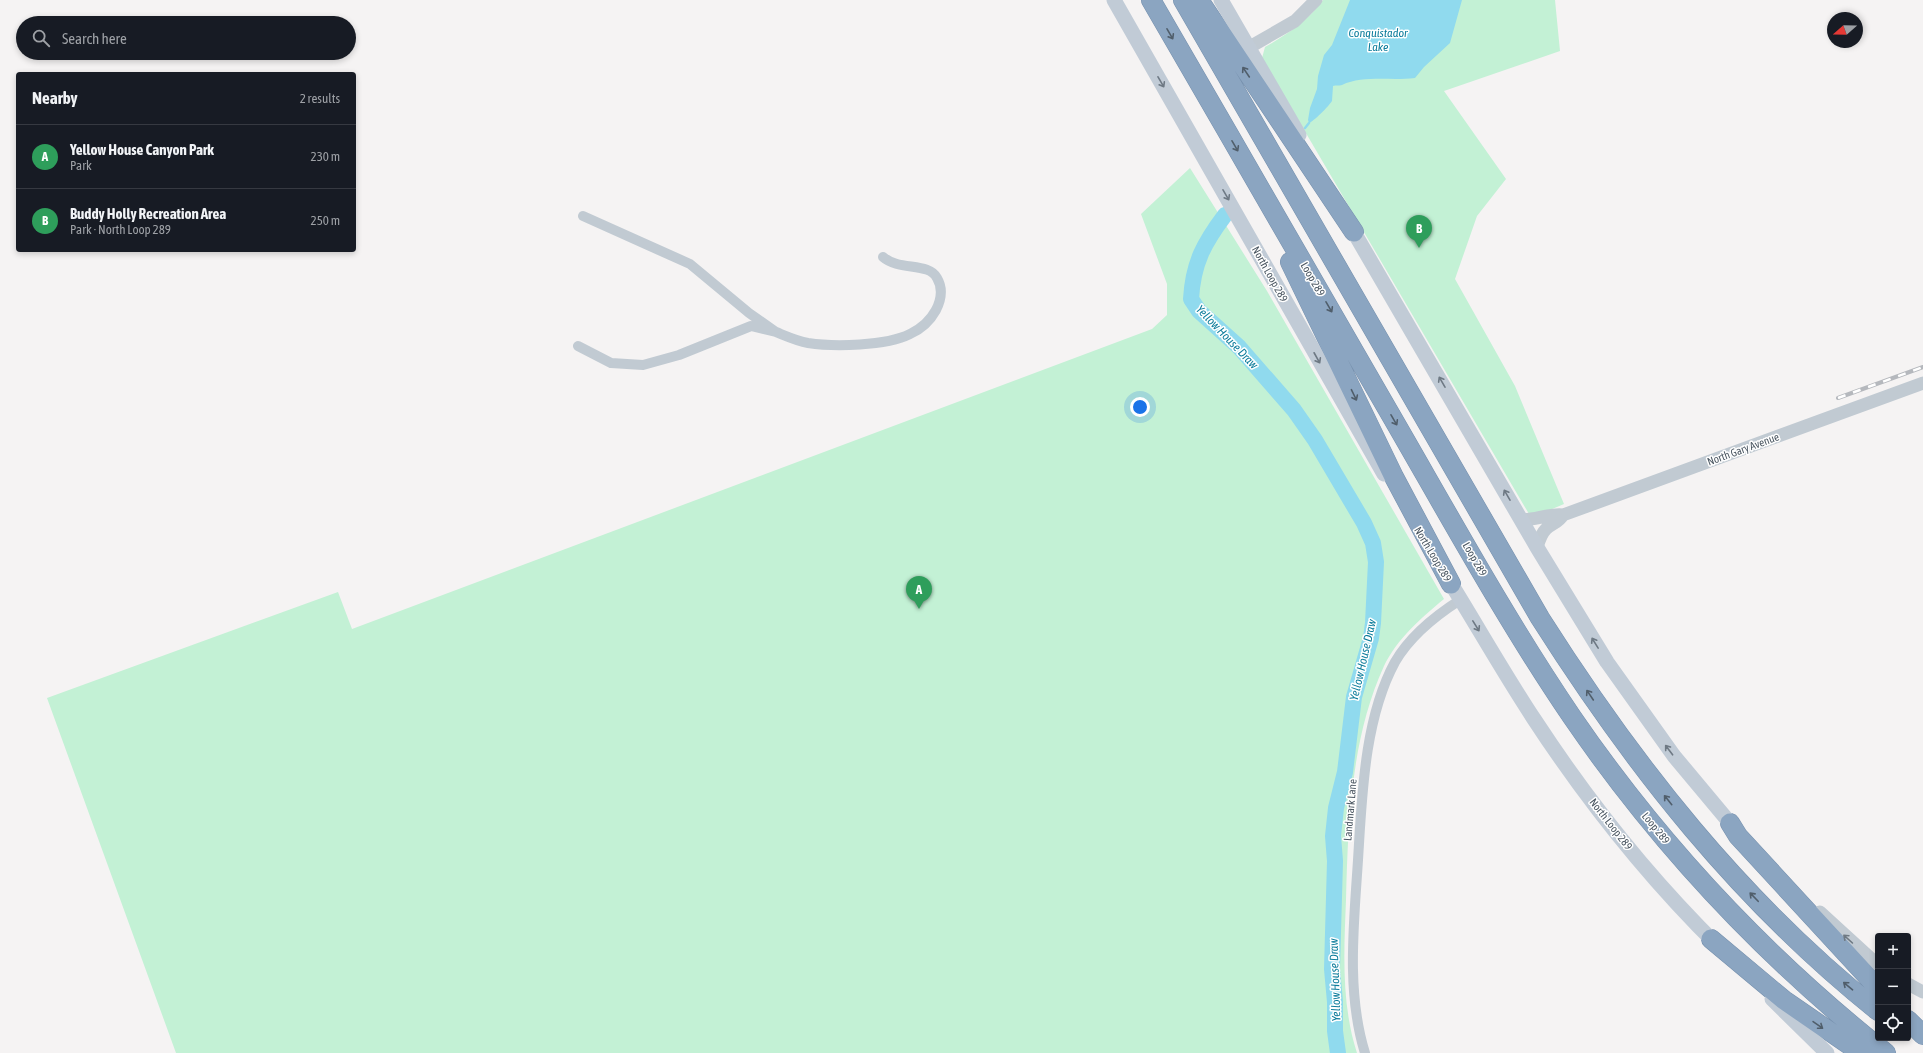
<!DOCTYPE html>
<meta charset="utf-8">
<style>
body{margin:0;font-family:"Asap Condensed",sans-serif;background:#20242c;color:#f1f3f6}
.controls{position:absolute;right:12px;bottom:12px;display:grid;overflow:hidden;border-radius:4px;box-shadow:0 2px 6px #0003}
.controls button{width:36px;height:36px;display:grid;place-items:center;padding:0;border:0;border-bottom:1px solid #363941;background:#171b24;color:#f1f3f6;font:20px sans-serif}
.compass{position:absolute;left:1827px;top:12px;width:36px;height:36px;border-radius:50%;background:#171b24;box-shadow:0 2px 6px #0003;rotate:250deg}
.you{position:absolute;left:1140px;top:407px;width:14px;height:14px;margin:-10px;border:3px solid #fff;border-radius:50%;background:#1a73e8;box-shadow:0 0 0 6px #1a73e833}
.badge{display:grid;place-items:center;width:26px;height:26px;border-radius:50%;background:#d93025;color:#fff;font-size:13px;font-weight:700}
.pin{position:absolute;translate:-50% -33px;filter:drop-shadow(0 1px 2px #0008)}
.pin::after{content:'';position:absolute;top:21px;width:14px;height:12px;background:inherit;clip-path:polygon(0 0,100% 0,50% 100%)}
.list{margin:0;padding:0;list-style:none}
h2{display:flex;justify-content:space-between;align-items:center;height:52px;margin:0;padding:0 16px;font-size:17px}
h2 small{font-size:13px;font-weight:400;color:#9ea1a6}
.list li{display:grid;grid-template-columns:26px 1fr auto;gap:12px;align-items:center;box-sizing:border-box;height:64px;padding:0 16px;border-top:1px solid #363941}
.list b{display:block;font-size:15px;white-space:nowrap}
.list p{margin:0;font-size:13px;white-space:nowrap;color:#9ea1a6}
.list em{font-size:13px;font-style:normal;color:#9ea1a6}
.icon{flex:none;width:22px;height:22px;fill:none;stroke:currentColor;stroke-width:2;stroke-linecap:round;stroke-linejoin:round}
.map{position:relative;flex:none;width:1923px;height:1053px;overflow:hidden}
.search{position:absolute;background:#171b24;box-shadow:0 2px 6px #0003;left:16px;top:16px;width:340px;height:44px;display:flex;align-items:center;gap:10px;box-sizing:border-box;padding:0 14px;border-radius:22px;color:#9ea1a6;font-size:15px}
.panel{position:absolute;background:#171b24;box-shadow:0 2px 6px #0003;left:16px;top:72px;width:340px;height:180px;border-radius:4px}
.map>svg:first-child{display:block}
.green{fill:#c3f1d5}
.water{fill:#90daee}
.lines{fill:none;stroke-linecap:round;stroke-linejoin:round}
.stream{stroke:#90daee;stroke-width:2.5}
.river{stroke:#90daee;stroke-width:16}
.motorway-casing{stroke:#7690ad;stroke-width:20}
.minor{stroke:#c1cad2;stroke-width:10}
.tertiary{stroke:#c1cad2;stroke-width:13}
.secondary{stroke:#c1cbd6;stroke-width:15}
.motorway{stroke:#8ba5c1;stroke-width:19}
.rail-casing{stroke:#b5b8bd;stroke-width:4}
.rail{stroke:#fff;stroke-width:2.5;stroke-dasharray:8;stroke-linecap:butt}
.oneway{stroke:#505e6b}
.oneway2{stroke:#6e7984}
.oneway3{stroke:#6e7983}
.labels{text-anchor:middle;stroke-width:3;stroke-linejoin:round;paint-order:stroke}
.street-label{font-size:11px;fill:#4a5661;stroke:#fff}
.water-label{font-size:12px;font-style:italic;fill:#0c7c9b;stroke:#fff}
</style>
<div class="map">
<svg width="1923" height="1053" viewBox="0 0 1923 1053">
<rect width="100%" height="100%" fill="#f5f3f3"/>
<path class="green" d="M1323 0H1555L1560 51 1444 91 1506 179 1477 216 1455 279 1515 386 1564 504 1538 515 1529 514 1262 58 1265 47C1288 34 1307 21 1323 0Z
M1190 168 1267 291 1444 599C1421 618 1397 639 1384 666 1351 738 1348 822 1346 900 1344 951 1341 1004 1357 1053H176L47 698 338 592 352 629 1152 329 1167 315V284L1141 214Z"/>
<path class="water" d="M1350 0H1462L1450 43 1424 67 1415 78C1391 81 1363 75 1342 85 1339 86 1336 85 1333 86L1332 101C1329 106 1313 122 1309 123L1308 120 1310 108 1317 89 1318 76 1324 55 1332 45Z"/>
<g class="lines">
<path class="stream" d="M1305 128 1309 123"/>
<path class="river" d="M1225 215C1204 243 1193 263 1191 299L1199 311 1239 347 1294 410 1315 440 1364 523 1373 543 1376 562 1373 623 1371 638 1354 697 1345 772 1336 808 1333 836 1335 861 1332 969 1335 1002V1031L1338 1053"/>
<g class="motorway-casing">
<path id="motorway" d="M1151 0C1229 135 1308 270 1385 405 1446 510 1504 617 1572 717 1659 844 1765 957 1886 1053
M1183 0 1540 618C1634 766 1740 901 1878 1011
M1199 0 1354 232
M1290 262 1394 477 1451 584
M1730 823 1738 836 1878 988
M1711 939 1784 1000 1861 1053
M1908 1020 1923 1035"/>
</g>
<path class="minor" d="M776 332C786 336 797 341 808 343 834 347 886 346 910 334 921 329 930 321 936 310 941 300 943 288 937 278 929 262 899 271 883 257
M578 346 611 363 643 365 679 355 751 326 776 332 749 313 690 264 583 216
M1365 1053C1346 992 1354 923 1358 860 1362 797 1364 719 1395 662 1410 636 1435 616 1460 600"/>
<path class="tertiary" d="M1248 48 1295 21 1316 0
M1521 520C1534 520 1552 513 1563 515L1923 383
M1537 547C1539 541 1541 534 1546 529 1552 523 1558 523 1563 515
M1820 912 1878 965
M1908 984 1923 992"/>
<path class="secondary" d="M1114 0 1384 474
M1221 0 1299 135
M1348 222 1538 549 1607 662 1674 756 1730 823
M1445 574C1475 622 1503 672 1534 719 1587 800 1650 879 1719 947
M1772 999 1827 1053"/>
<use href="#motorway" class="motorway"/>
<g class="rail-casing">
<path id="rail" d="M1838 398 1923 367"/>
</g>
<use href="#rail" class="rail"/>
</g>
<defs><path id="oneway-shaft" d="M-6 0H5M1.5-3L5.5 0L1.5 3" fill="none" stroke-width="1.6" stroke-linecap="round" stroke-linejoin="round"/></defs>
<g class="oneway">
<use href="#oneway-shaft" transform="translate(1170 34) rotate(60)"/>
<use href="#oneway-shaft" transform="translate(1246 72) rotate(-124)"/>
<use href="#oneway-shaft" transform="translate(1235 146) rotate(60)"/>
<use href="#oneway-shaft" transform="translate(1329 307) rotate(60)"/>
<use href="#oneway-shaft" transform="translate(1354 395) rotate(64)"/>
<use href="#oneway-shaft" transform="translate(1394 420) rotate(60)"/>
<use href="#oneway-shaft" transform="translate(1590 695) rotate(-124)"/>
<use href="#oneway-shaft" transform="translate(1668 800) rotate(-129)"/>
<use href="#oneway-shaft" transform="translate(1754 897) rotate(-134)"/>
<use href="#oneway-shaft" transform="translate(1848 986) rotate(-140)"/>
<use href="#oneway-shaft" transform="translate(1818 1025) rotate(35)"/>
</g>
<g class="oneway2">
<use href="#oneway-shaft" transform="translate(1161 82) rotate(60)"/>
<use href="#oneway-shaft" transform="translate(1226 195) rotate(60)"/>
<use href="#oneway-shaft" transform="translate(1317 358) rotate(61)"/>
<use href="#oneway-shaft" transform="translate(1442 382) rotate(-120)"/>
<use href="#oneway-shaft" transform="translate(1507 495) rotate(-120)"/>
<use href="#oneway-shaft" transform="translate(1476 626) rotate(58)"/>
<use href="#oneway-shaft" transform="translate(1595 643) rotate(-122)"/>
<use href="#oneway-shaft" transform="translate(1669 750) rotate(-127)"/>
</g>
<use class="oneway3" href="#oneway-shaft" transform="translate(1848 939) rotate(-138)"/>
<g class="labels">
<g class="street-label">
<text transform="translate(1270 274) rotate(61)" y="4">North Loop 289</text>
<text transform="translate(1313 279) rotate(60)" y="4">Loop 289</text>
<text transform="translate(1743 449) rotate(-20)" y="4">North Gary Avenue</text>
<text transform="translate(1433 554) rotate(59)" y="4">North Loop 289</text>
<text transform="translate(1475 559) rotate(60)" y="4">Loop 289</text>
<text transform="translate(1350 810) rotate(-85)" y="4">Landmark Lane</text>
<text transform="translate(1611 824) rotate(52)" y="4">North Loop 289</text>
<text transform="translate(1656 828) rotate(51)" y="4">Loop 289</text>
</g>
<g class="water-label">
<text x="1378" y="37">Conquistador<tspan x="1378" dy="14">Lake</tspan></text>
<text transform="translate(1227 337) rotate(46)" y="4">Yellow House Draw</text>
<text transform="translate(1363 660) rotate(-77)" y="4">Yellow House Draw</text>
<text transform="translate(1335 980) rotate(-92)" y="4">Yellow House Draw</text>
</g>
</g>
</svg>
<div class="controls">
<button>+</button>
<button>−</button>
<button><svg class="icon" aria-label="locate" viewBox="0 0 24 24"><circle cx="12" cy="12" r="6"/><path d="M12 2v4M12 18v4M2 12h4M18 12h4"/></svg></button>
</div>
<svg class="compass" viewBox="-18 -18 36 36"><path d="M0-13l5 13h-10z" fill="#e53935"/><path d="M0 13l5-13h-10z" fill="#9ea1a6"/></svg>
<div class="you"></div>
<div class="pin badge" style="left:919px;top:609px;background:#2e9e5b">A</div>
<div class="pin badge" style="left:1419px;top:248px;background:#2e9e5b">B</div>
<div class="search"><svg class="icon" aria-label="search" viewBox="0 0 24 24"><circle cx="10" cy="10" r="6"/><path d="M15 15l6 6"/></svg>Search here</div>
<section class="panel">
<h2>Nearby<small>2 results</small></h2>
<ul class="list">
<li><span class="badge" style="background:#2e9e5b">A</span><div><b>Yellow House Canyon Park</b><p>Park</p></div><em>230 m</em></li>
<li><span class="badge" style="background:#2e9e5b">B</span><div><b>Buddy Holly Recreation Area</b><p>Park · North Loop 289</p></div><em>250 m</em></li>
</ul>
</section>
</div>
